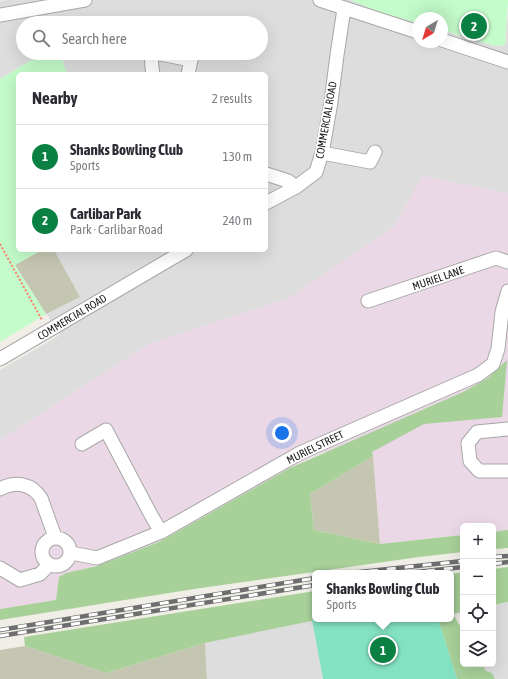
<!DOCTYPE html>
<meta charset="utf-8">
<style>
body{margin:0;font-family:"Asap Condensed",sans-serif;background:#f2f2f3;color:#2b2b33}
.controls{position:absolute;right:12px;bottom:12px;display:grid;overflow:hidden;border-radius:6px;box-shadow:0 4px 16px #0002}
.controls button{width:36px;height:36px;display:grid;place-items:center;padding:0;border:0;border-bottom:1px solid #e1e1e2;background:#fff;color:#2b2b33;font:20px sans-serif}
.compass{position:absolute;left:412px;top:12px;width:36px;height:36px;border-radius:50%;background:#fff;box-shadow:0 4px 16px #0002;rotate:218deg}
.you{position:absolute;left:282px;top:433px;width:14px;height:14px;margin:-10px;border:3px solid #fff;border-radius:50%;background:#1a73e8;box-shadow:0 0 0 6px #1a73e833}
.badge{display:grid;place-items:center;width:26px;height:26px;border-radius:50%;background:#0b8043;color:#fff;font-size:13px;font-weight:700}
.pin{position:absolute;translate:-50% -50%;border:2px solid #fff;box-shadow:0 1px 4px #0006}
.popup{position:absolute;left:312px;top:570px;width:142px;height:52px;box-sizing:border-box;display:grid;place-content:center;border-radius:6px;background:#fff;filter:drop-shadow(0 1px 3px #0005);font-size:13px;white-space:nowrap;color:#7c7c81}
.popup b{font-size:15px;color:#2b2b33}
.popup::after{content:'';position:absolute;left:50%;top:100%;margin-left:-8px;border:8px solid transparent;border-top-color:#fff}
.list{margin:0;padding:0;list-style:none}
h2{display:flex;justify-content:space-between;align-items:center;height:52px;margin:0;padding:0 16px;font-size:17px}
h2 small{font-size:13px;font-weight:400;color:#7c7c81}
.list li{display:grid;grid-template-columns:26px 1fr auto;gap:12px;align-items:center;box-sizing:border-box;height:64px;padding:0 16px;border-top:1px solid #e1e1e2}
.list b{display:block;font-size:15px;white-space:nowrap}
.list p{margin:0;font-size:13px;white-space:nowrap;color:#7c7c81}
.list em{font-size:13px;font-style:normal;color:#7c7c81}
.icon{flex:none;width:22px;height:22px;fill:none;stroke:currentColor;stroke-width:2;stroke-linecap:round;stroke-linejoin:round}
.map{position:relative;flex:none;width:508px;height:679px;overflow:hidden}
.search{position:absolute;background:#fff;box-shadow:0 4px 16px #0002;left:16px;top:16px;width:252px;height:44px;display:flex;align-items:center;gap:10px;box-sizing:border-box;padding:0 14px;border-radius:22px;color:#7c7c81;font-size:15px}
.panel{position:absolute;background:#fff;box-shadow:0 4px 16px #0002;left:16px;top:72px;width:252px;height:180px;border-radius:6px}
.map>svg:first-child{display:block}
.residential{fill:#dedddd}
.industrial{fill:#ead8e6}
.construction{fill:#c5c6b1}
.forest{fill:#a8d19a}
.park{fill:#c3fbca}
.pitch{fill:#83e2c1}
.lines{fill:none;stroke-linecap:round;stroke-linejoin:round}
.minor-casing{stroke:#a7a7a7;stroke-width:15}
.path{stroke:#fe7f6a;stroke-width:2;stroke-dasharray:2 2;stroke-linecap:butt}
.minor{stroke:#fff;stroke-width:13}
.rail-casing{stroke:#6e6e6e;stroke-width:4.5}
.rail{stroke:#fff;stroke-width:3;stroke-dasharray:9;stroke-linecap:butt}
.labels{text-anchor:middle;stroke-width:3.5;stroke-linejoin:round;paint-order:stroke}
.street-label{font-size:11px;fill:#202020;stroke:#fff}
</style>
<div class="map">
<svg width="508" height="679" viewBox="0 0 508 679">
<rect width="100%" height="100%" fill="#f1eee7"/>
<path class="residential" d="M7 0H350L380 12 418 23V42H442V30L495 46 505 45 508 14V193L422 176 394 227 289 298 149 344 0 440V370L60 335 15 265 42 250H266V74H67L60 53H261V23H23V53H43L0 79V1Z
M508 602V679H495L492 673 486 671 482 664H493V605Z
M312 620 323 679H207L205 643Z"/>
<path class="industrial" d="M422 176 508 193V530L493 532V526H463V535L380 544 373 456 323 452 290 468 159 542 97 566 66 573 59 577 57 600 0 609V440L149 344 289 298 394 227Z"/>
<path class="construction" d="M42 250H54L80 297 46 314 15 265Z
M373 456 380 544 314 530 310 494Z
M205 643 207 679H0V650L25 646 106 673Z"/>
<path class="forest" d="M507 360 502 417 424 424 372 452 373 456 310 494 314 530 380 544 463 535V552L419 557 194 589 0 620V609L56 600 59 577 66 573 97 566 159 542 290 468 463 392 488 378Z
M508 530V548L493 549V532Z
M508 567V602L493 605V569Z
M463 572V612L453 614 463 631V664H482L486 671 492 673 495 679H457L438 619H451V574Z
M315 591V619H321L205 643 106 673 25 646 24 637Z"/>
<path class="park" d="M350 0H508L505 45 495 46 442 30V18H418V23L380 12Z
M43 53H60L67 74H18V250H42L15 265 46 314 0 342V79Z"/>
<path class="pitch" d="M321 619H438L457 679H323L312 620Z"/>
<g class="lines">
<g class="minor-casing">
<path id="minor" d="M320 0 418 32
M0 15 85 0
M442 40 508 62
M155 53 191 60 192 53
M153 74C152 67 150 60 153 53
M188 74 191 60
M322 153 370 162 375 152
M266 174 288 181 296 187
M266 203 296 187 316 172 322 153 331 102 337 55 344 9
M368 301 496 258 508 262
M0 359 186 250
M508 429 477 432 468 443 470 461 479 471H508
M82 444 106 430 151 515 161 532
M0 489C15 481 31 483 41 498L55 537
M42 552a14 14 0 1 1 28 0a14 14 0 1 1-28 0Z
M71 553 97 558 161 532 300 453 478 375 493 364 498 349 502 312 508 291
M0 568 20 580 40 574 49 565"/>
</g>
<path class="path" d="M0 244 42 320"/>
<use href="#minor" class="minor"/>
<g class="rail-casing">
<path id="rail" d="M493 557 508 556
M493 564 508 562
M351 573 463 561
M408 573 463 567
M0 630 315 578
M0 636 315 585"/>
</g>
<use href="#rail" class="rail"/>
</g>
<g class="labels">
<g class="street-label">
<text transform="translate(326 120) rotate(-80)" y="4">COMMERCIAL ROAD</text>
<text transform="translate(438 278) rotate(-19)" y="4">MURIEL LANE</text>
<text transform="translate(72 317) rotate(-31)" y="4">COMMERCIAL ROAD</text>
<text transform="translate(315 447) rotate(-26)" y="4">MURIEL STREET</text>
</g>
</g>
</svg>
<div class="controls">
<button>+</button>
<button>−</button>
<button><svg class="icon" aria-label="locate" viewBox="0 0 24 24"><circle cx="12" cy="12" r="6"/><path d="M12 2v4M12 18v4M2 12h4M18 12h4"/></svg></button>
<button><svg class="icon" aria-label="layers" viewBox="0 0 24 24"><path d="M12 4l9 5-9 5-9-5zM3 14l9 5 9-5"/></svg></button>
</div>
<svg class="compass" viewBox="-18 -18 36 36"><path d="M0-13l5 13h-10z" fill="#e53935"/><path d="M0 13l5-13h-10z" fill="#7c7c81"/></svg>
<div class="you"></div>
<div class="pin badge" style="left:383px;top:650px">1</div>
<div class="popup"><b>Shanks Bowling Club</b>Sports</div>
<div class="pin badge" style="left:474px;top:26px">2</div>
<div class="search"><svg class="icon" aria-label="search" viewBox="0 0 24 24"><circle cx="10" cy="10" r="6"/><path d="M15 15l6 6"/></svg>Search here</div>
<section class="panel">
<h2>Nearby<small>2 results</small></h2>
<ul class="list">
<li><span class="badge">1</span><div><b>Shanks Bowling Club</b><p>Sports</p></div><em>130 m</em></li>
<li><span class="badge">2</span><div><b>Carlibar Park</b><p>Park · Carlibar Road</p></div><em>240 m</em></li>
</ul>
</section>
</div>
